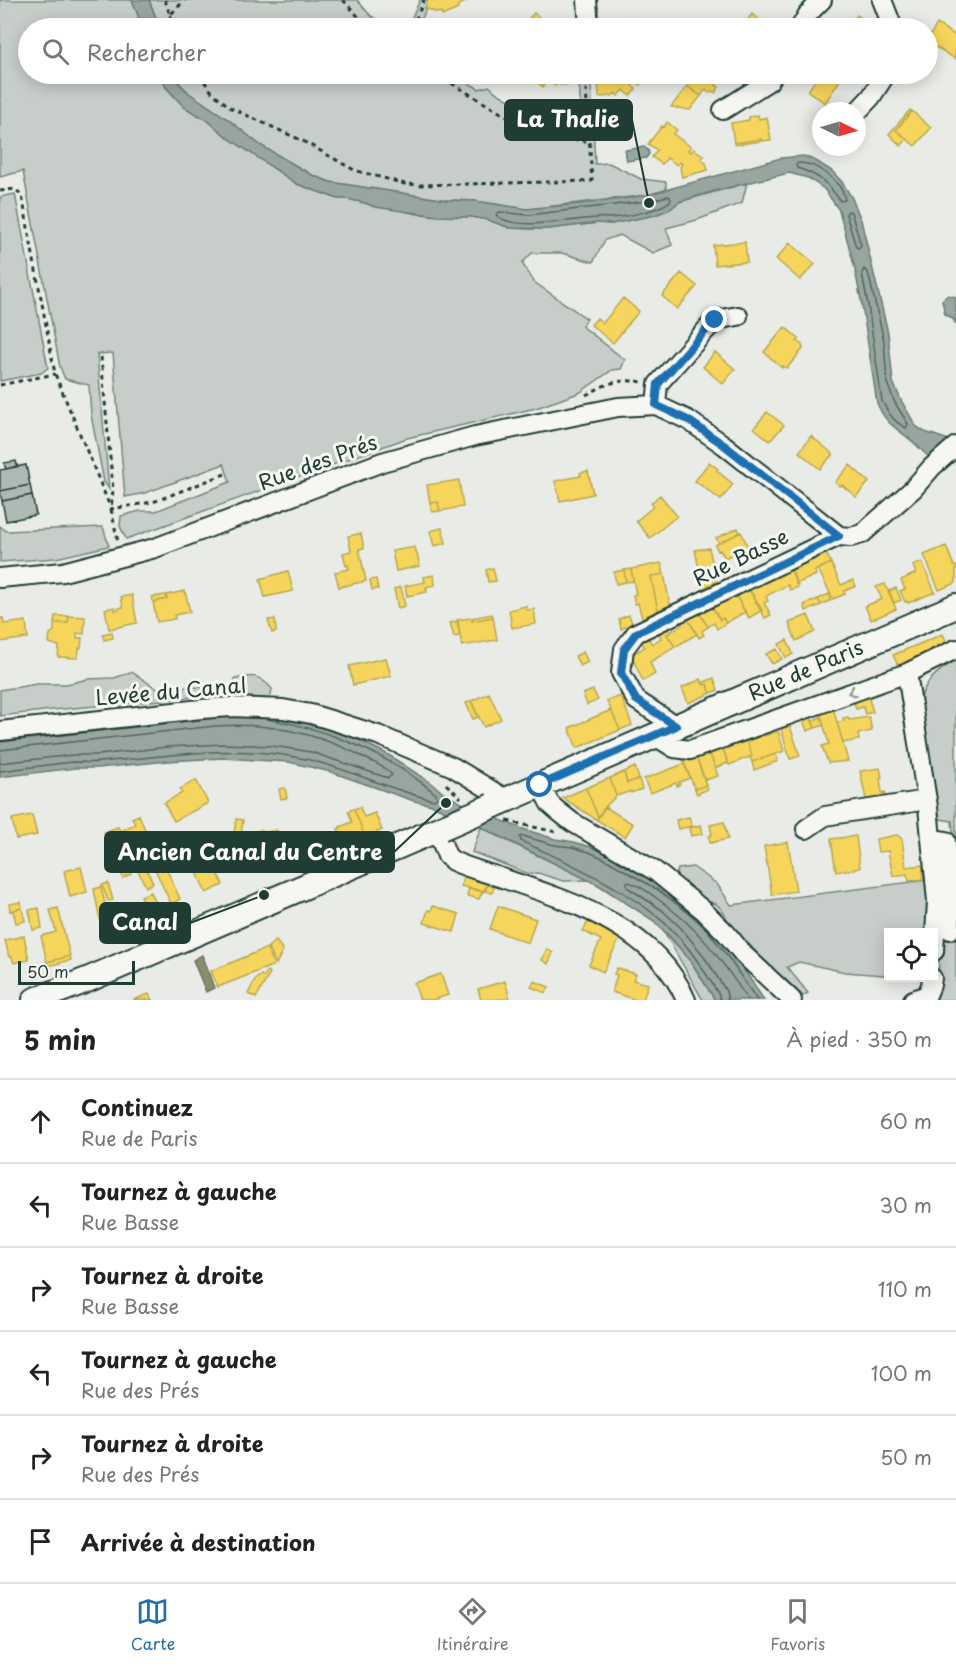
<!DOCTYPE html>
<html lang="fr">
<meta charset="utf-8">
<style>
body{margin:0;font-family:"Playpen Sans",sans-serif;background:#f6f6f6;color:#222}
.controls{position:absolute;right:18px;bottom:18px;display:grid;overflow:hidden;border-radius:0px;box-shadow:0 3px 15px #0003}
.controls button{width:54px;height:54px;display:grid;place-items:center;padding:0;border:0;border-bottom:2px solid #e0e0e0;background:#fff;color:#222;font:30px sans-serif}
.compass{position:absolute;left:812px;top:102px;width:54px;height:54px;border-radius:50%;background:#fff;box-shadow:0 3px 15px #0003;rotate:95deg}
.scale{position:absolute;left:18px;bottom:15px;width:117px;box-sizing:border-box;padding-left:6px;border:3px solid #1f3d34;border-top:0;font-size:16px;line-height:21px;white-space:nowrap;color:#1f3d34;-webkit-text-stroke:4px #f6f6f2;paint-order:stroke}
.stop{position:absolute;width:18px;height:18px;margin:-14px;border:4px solid #1f6fb2;border-radius:50%;background:#fff}
.stop.end{background:#1f6fb2;border-color:#fff;box-shadow:0 2px 6px #0008}
.list{margin:0;padding:0;list-style:none}
h2{display:flex;justify-content:space-between;align-items:center;height:78px;margin:0;padding:0 24px;font-size:26px}
h2 small{font-size:20px;font-weight:400;color:#767676}
.list li{display:grid;grid-template-columns:39px 1fr auto;gap:18px;align-items:center;box-sizing:border-box;height:84px;padding:0 24px;border-top:2px solid #e0e0e0}
.list b{display:block;font-size:22px;white-space:nowrap}
.list p{margin:0;font-size:20px;white-space:nowrap;color:#767676}
.list em{font-size:20px;font-style:normal;color:#767676}
.icon{flex:none;width:33px;height:33px;fill:none;stroke:currentColor;stroke-width:2;stroke-linecap:round;stroke-linejoin:round}
.map{position:relative;flex:none;width:956px;height:1000px;overflow:hidden}
.search{position:absolute;background:#fff;box-shadow:0 3px 15px #0003;left:18px;right:18px;top:18px;height:66px;display:flex;align-items:center;gap:15px;box-sizing:border-box;padding:0 21px;border-radius:33px;color:#767676;font-size:22px}
.sheet{height:582px;background:#fff}
nav{display:flex;justify-content:space-around;align-items:center;box-sizing:border-box;height:84px;border-top:2px solid #e0e0e0;background:#fff;font-size:16px;color:#767676}
nav a{display:grid;justify-items:center;gap:3px}
nav .on{color:#1f6fb2}
.map>svg:first-child{display:block}
.green{fill:#c7cec9;stroke:#73867e;stroke-width:1.5}
.water{fill:#99a6a0;stroke:#687c75;stroke-width:1.5}
.homes{fill:#f6d55c;stroke:#b6a750;stroke-width:1.5}
.industry{fill:#8c8c6e;stroke:#6b745d;stroke-width:1.5}
.lines{fill:none;stroke-linecap:round;stroke-linejoin:round}
.shore{stroke:#50675f;stroke-width:1.5}
.building{fill:#b0bab5;stroke:#1f3d34;stroke-width:1.5}
.minor-casing{stroke:#1f3d34;stroke-width:22}
.major-casing{stroke:#1f3d34;stroke-width:28}
.path{stroke:#1f3d34;stroke-width:3;stroke-dasharray:4.5 4.5;stroke-linecap:butt}
.minor{stroke:#f6f6f2;stroke-width:18}
.major{stroke:#f6f6f2;stroke-width:24}
.major-bridge-casing{stroke:#1f3d34;stroke-width:28;stroke-linecap:butt}
.major-bridge{stroke:#f6f6f2;stroke-width:24}
.oneway{stroke:#8a9a93}
.route{stroke:#1f6fb2;stroke-width:8}
.labels{text-anchor:middle;stroke-width:6;stroke-linejoin:round;paint-order:stroke}
.street-label{font-size:21px;fill:#1f3d34;stroke:#f6f6f2}
.leader{fill:none;stroke:#1f3d34;stroke-width:2}
.callout-dot{fill:#1f3d34;stroke:#f6f6f2;stroke-width:2}
.callout{fill:#1f3d34;stroke:#1f3d34;stroke-width:2}
.callout-label{font-size:22px;text-anchor:middle;font-weight:bold;fill:#fff}
</style>
<div class="map">
<svg width="956" height="1000" viewBox="0 0 956 1000">
<rect width="100%" height="100%" fill="#e9ebe7"/>
<filter id="ink" filterUnits="userSpaceOnUse"><feTurbulence type="fractalNoise" baseFrequency=".0167" numOctaves="2"/><feDisplacementMap in="SourceGraphic" scale="12" xChannelSelector="R" yChannelSelector="G"/><feConvolveMatrix kernelMatrix="1 2 1 2 8 2 1 2 1" color-interpolation-filters="sRGB"/></filter>
<g filter="url(#ink)">
<path class="green" d="M0 0H132L143 28H28V74H160L166 87 184 107 207 120 227 137 297 184 338 199H347L365 203 375 207 391 208 417 214 471 217 488 220 510 228 526 229H548L598 223 611 224 655 215 670 209 679 202 747 183 742 203 697 220 666 228 672 245 653 253 620 235 605 240 593 262 562 253H532L522 263 534 282 587 319 582 326 625 360 621 369 612 370 579 393 536 408 407 438 126 539 120 526 121 516 140 511H156L230 482 224 464 145 493 125 497 113 353 97 354 109 489 104 482 91 415 89 385 65 379 60 367 23 171 0 177Z
M149 0H357L370 15 389 28H160Z
M420 0H428L425 8 426 9 418 28H407Z
M173 74H453L479 89 489 86 497 93 563 131 571 132 582 128 579 83 591 81 595 164 609 163 641 179 666 182V190L647 195 527 209 476 201 447 200 330 182 312 175 260 145 229 120 189 93 177 81Z
M15 194 48 368 41 373 0 381V197Z
M0 526 6 531 103 527 109 546 56 558 0 562Z
M956 660V863L952 821 940 819 920 704C922 682 938 671 956 660Z
M132 672 162 692 187 687 233 688 235 679C253 675 259 674 272 689L270 700 228 694 52 710 0 716V690L37 684H67L88 679 114 678Z
M481 827C516 847 554 862 589 880L563 881 538 873 529 874 472 852Z
M693 867 717 884 731 905 927 880 929 932 888 933V977L884 975 845 972 799 962 787 967 808 993 803 996 758 954 730 924 722 910 716 904 697 898 675 878 678 869Z
M956 926V1000H936L941 939 955 937Z
M663 930 690 960 715 1000H703Z"/>
<path class="water" d="M132 0H149L160 28H143Z
M160 74H173L177 81 189 93 229 120 260 145 312 175 330 182 447 200 476 201 527 209 600 202 647 195 781 158 804 156 816 161 832 171 842 182 852 198 861 220 888 333 893 382 901 400 916 426 925 432 952 441 932 459C925 454 920 448 913 442 896 427 886 425 877 403L862 305 854 265 839 210 824 189 808 178 789 173 714 191 679 202 670 209 655 215 611 224 598 223 548 229 510 228 488 220 471 217 437 216 375 207 365 203 347 199H338L297 184 227 137 207 120 184 107 166 87Z
M644 147 648 150 649 154 646 158 627 161 625 150Z
M948 295 956 297V324L952 318 945 314 942 300Z
M228 711 307 721 349 735 387 754 433 784 442 792 463 804 520 828 555 839 574 842 591 847 607 854 649 877 695 910 733 953 764 1000H715L690 960 671 938 654 921 600 886 481 827 432 805 414 801 331 772 289 762 223 758 168 761 98 768H75L0 777V737Z"/>
<path class="homes" d="M428 0H469L457 6 458 9 442 16 441 12 437 13 425 8Z
M534 13 547 24 543 28H521V27L525 26V23Z
M752 14 768 26 766 28H742Z
M857 15 873 26 872 28H848Z
M630 17 643 28H619Z
M937 24 956 36 955 59 936 47 934 49 928 44V39Z
M530 74H573L574 84 560 85 558 83 555 86 549 80 543 87 529 75Z
M615 74H619L636 89 630 96 624 90 618 96 615 93 612 96 599 97 598 79H605L608 81Z
M627 74H640L645 78 640 85Z
M696 74H725L716 85 719 87 715 93 712 91 710 93 705 90 701 96 687 86Z
M819 74H837L842 77 825 103 808 91Z
M687 86 701 96 690 110 671 107Z
M910 110 912 111 896 130 907 139 901 146 889 134Z
M912 111 931 128 915 146 896 130Z
M758 115 759 119 767 117 771 140 762 141 761 139 734 143 731 123 749 120V117Z
M667 122 677 130 673 134 691 147 688 150 691 152 694 149 704 156 701 160 706 163 708 170 682 177 680 167 682 164 680 162 677 165 667 158 662 164 652 157 657 150 648 144 662 126 664 127Z
M761 139 762 141 735 145 734 143Z
M745 242 747 262 715 265 713 245Z
M790 243 815 264 800 280 776 259Z
M681 273 697 286 677 309 662 296Z
M623 298 639 311 613 343 591 325 597 318 603 323Z
M785 327 799 339 797 341 802 345 803 349 787 368 783 366 782 368 764 352Z
M715 352 735 369 723 384 703 367Z
M767 412 784 425 770 441 754 428Z
M811 436 833 454 820 469 799 452Z
M709 462 718 469 717 471 733 484 721 500 695 481Z
M850 465 869 482 856 497 842 485 840 486 835 482Z
M588 471 593 494 560 501 555 481 581 476 580 473Z
M459 480 463 507 440 511 438 502 430 503 427 485Z
M660 495 677 516 650 538 636 521 654 506 651 503Z
M438 502 440 511 432 512 430 503Z
M442 528 446 543 434 546 430 531Z
M738 528 740 533 719 543 716 538Z
M741 532 748 547 725 558 720 550 718 551 715 545Z
M358 534H361L364 548 359 549 366 581 339 587 335 572 349 569 348 565 346 566 343 553 351 551 348 536Z
M946 546 954 566H956V583L939 590 924 555Z
M415 547 420 566 396 571 392 551Z
M709 548 717 582 703 588 695 550Z
M825 551 831 563 815 571 816 575 796 584 790 566Z
M922 562 935 592 908 603 907 601 905 602 900 591 905 589 901 580 916 573 913 566Z
M661 563 664 574 651 576 658 611 642 618 638 603 635 604 633 595 636 594 631 569Z
M831 563 841 585 853 580 856 586 844 591 845 594 833 599 818 569Z
M790 566 798 587 790 590 788 585 766 596 768 601 764 603 771 615 765 618 747 586Z
M493 568 496 581 488 582 486 570Z
M631 569 633 581 626 582 624 570Z
M624 570 626 582 616 584 614 572Z
M288 571 293 591 265 597 260 579Z
M664 574 670 605 658 611 651 576Z
M434 575 435 585 426 587 427 592 407 596 405 586 425 582 424 577Z
M376 579 378 589 372 590 370 580Z
M885 584 896 609 871 620 865 606 882 599 876 587Z
M747 586 762 610 749 618 735 594Z
M401 587 405 606 398 608 394 589Z
M896 588 901 600 894 603 889 591Z
M185 591 190 612 174 615 175 619 157 622 153 602 167 599 166 595Z
M735 594 745 612 726 623 723 618 720 620 712 607Z
M829 594 831 600 821 605 818 599Z
M132 595 137 623 109 629 105 609 115 607V610L119 609V608L123 607 121 597Z
M166 595 167 599 153 602 152 597Z
M818 599 821 605 806 611 804 605Z
M709 602 720 620 723 618 726 623 717 629 714 623 708 627 697 609Z
M526 606 527 610 534 609 536 624 512 628 509 610Z
M697 609 708 627 702 631 704 635 699 638 686 616Z
M492 614 493 617 472 621 471 618Z
M629 615 632 623 621 629 619 619Z
M808 615 815 632 796 641 789 623Z
M55 616H69L68 623H54Z
M69 616 85 617 84 634 77 633V638H82L81 648H79L78 658 58 657 59 646 49 643 50 634 54 631V623H68Z
M686 616 697 634 675 647 667 634 682 625 680 620Z
M493 617 497 640 462 646 457 620 471 618 472 621Z
M0 618H3L4 624 26 621 28 638 0 642Z
M275 619 276 632 272 633 268 620Z
M458 621 460 636 454 637 450 623Z
M668 627 671 632 667 634 675 647 650 662 655 674 643 681 631 655 645 647 640 640 647 636 652 644 661 638 657 631Z
M112 632 113 638 104 640 103 634Z
M943 634 949 647 899 668 893 655Z
M787 640 793 654 786 658 779 644Z
M777 649 782 659 772 664 766 654Z
M583 652 588 662 580 666 575 656Z
M386 658 391 676 353 685 349 666Z
M714 678 718 690 711 693 707 684 704 685 702 683Z
M701 679 704 685 707 684 711 693 688 703 682 688Z
M593 690 598 700 587 705 583 694Z
M867 692 873 712 865 714 863 707 856 709 853 698Z
M489 693 501 719 484 727 471 701Z
M621 696 632 725 620 730 607 701Z
M471 701 478 717 473 719 466 703Z
M833 708 848 761 828 763 822 746 829 744 820 713Z
M611 710 620 730 577 748 569 728Z
M811 717 815 728 807 731 803 720Z
M821 717 824 725 815 728 812 721Z
M848 717 849 720 869 717 872 731 858 734 859 740 843 743 837 722 844 721 843 718Z
M790 726 800 756 790 759 781 729Z
M778 731 784 751 752 762 750 757 752 756 747 741 759 737 758 734 763 733 764 736Z
M747 741 752 756 729 765 723 749Z
M723 749 728 763 715 768 710 754Z
M704 752 705 756 710 754 718 776 705 780 697 759 703 757 702 753Z
M776 754 778 761 754 770 752 762Z
M689 758 690 761 697 759 706 785 695 789 683 760Z
M684 764 690 778 679 782 680 784 677 786 676 783 650 793 644 779Z
M635 767 639 779 627 783 624 772Z
M880 768 882 778H880L882 793 885 792 886 800 867 804 860 771Z
M624 772 627 783 639 779 642 789 631 793V791L616 796 610 778Z
M610 778 616 796 605 807 598 817 586 788Z
M196 780 208 803 174 821 164 803 182 793 180 789Z
M706 785 708 789 697 794 695 789Z
M285 788 287 798 281 799 279 789Z
M586 788 598 817 597 820 563 798Z
M360 807 364 817 375 813 382 830 365 837 354 809Z
M605 807 633 824 625 837 597 820Z
M354 809 365 837 348 845 344 835 341 836 338 829 341 828 340 827 352 822 348 811Z
M32 815 37 835 16 839 12 819Z
M139 815 146 832 110 847 104 832 118 827 120 831 135 824 132 818Z
M689 817 692 826 678 829 676 820Z
M236 819 243 820 240 842 233 841Z
M724 822 728 839 710 843 709 836 712 835 710 825Z
M701 825 703 834 691 836 689 828Z
M262 830 263 832 251 834 256 862 254 863 249 832Z
M277 830 282 857 256 862 251 834Z
M897 835 902 839 906 867 923 865V879L909 881 907 874 893 876 888 851 878 852 876 839Z
M856 836 860 868 836 872 831 839Z
M223 840 240 842 238 862 226 861 219 864 222 872 218 873 223 885 206 893 192 861 210 853 207 846Z
M788 842 796 891 772 895 764 846Z
M161 857 180 899 171 904 155 869 158 867 155 860Z
M124 858 131 874 123 878 116 862Z
M143 862 153 883 146 887 136 866Z
M81 867 87 892 70 897 64 871Z
M464 875 489 881 483 892 461 886Z
M489 882 495 884 492 893 485 891Z
M108 883 113 900 108 901 102 885Z
M101 887 112 933 103 935 94 889Z
M469 888 483 891 479 899 467 896Z
M151 892 164 921 155 926 141 896Z
M21 902 22 908 10 911 9 904Z
M433 906 459 914 454 932 424 923 428 910 431 911Z
M498 906 536 919 528 943 490 929Z
M22 908 25 921 16 923 13 910Z
M39 908 42 928 33 930 29 910Z
M58 908 70 956 47 962 41 936 56 932 50 910Z
M589 920 609 930 607 932 620 938 603 972 589 965 601 940 583 931Z
M24 936 29 960 14 963 12 957H9L5 940Z
M276 941 283 950 276 964 268 947Z
M267 948 274 965 218 987 211 971Z
M547 949 553 953 548 964 542 960Z
M70 956 71 960 48 966 47 962Z
M617 968 636 974 633 980 648 984 643 1000H636L612 992 617 975 614 974Z
M267 971 270 973 267 979 256 998 248 994 255 980 261 975 264 977Z
M441 974 448 995 433 1000H420L414 983Z
M505 981 510 999 481 1000 478 989Z
M534 981 549 987 546 993 531 987Z
M149 994 152 1000H133Z"/>
<path class="industry" d="M202 955 214 988 206 992 193 960Z"/>
<g class="lines">
<path class="shore" d="M798 163C816 162 843 182 845 200L840 201C829 183 817 174 797 168L796 165Z
M668 196 670 197 671 200C662 210 625 217 610 218 605 218 601 217 596 218 572 219 514 232 496 215L499 212 528 215 647 201Z
M848 211 851 212 861 245 859 248 856 247 846 214Z
M864 269 868 272 884 341 887 383 895 403 908 424 906 428C894 422 888 413 882 401L868 305 862 273Z
M0 742 207 719
M0 750 215 726C269 722 322 734 369 760 377 764 387 768 392 775L388 778 311 752 273 746 223 744 167 747 98 755H74L0 763
M0 771C24 768 48 765 72 762 81 762 91 763 100 762 163 757 227 745 290 756 340 764 385 789 434 800L437 798 436 794C390 755 327 728 267 719
M720 1000 719 995C706 973 693 952 676 934 637 893 572 864 521 841L520 837 523 836 554 845 572 847 589 852 605 859 658 890 691 915 708 931 728 957 757 1000
M728 1000 726 991 711 967 700 951 681 928 662 910 627 887V882C636 883 647 891 655 897 699 928 719 956 748 1000"/>
</g>
<path class="building" d="M16 461 17 466 6 469 4 463Z
M26 465 30 485 0 491V470Z
M30 485 32 495 2 501 0 491Z
M32 495 36 515 6 521 2 501Z"/>
<g class="lines">
<g class="minor-casing">
<path id="minor" d="M587 0 589 28
M882 0 893 28
M800 28 808 14 822 0
M723 110 769 81 774 74
M857 112 871 97 886 74
M656 405 658 384 715 320 738 316
M0 578 63 572 155 548 382 462 475 436 618 407 656 405 688 420 724 445 839 536
M907 673 928 807 937 901 934 951
M676 726 636 700 621 673 624 649 636 633 839 536 851 537 862 534 913 489 932 467 956 446
M0 731 201 709 231 707 283 709 311 714 334 721 378 735 453 767 507 800
M655 736 674 748 690 750 907 673 956 649
M540 785 550 804 558 811 572 822 655 871 703 910 726 933 744 955 792 1000
M806 829 825 816 927 800
M437 830 447 856 453 861C470 869 488 873 505 879 573 902 656 928 686 1000
M931 839 946 841 951 903 950 930
M913 1000 927 995 931 985 932 978"/>
</g>
<g class="major-casing">
<g id="major">
<path id="s1" d="M492 806 956 606"/>
<path d="M35 1000 87 980 441 828"/>
</g>
</g>
<path class="path" d="M165 0 170 15 185 0
M343 0 369 28
M170 15 176 28
M412 28 424 0
M199 74 212 92 231 108 303 141 354 170 405 184 421 185 592 181 585 74
M436 74 503 114 543 134 589 142
M0 191 15 189 22 195 55 374 111 509 153 502 225 474
M101 357 113 490 111 509 118 542
M0 385 55 374
M586 395C606 384 618 378 642 382
M446 784 461 798
M507 821 556 832"/>
<use href="#minor" class="minor"/>
<use href="#major" class="major"/>
<g class="major-bridge-casing">
<path id="major-bridge" d="M441 828 492 806"/>
</g>
<use href="#major-bridge" class="major-bridge"/>
</g>
<defs><path id="oneway-chevron" d="M-2-3.5L2.5 0L-2 3.5" fill="none" stroke-width="1.6" stroke-linecap="round" stroke-linejoin="round" transform="scale(1.5)"/></defs>
<use class="oneway" href="#oneway-chevron" transform="translate(852 692) rotate(161)"/>
</g>
<g class="lines" filter="url(#ink)">
<path class="route" d="M540 785 676 726 636 700 621 673 624 649 636 633 839 536 724 445 688 420 656 405 658 384 715 320"/>
</g>
<g class="labels">
<g class="street-label">
<text transform="translate(318 463) rotate(-20)" y="7">Rue des Prés</text>
<text transform="translate(741 558) rotate(-26)" y="7">Rue Basse</text>
<text dy="7" stroke="none"><textPath href="#s1" startOffset="342">Rue de Paris</textPath></text>
<text transform="translate(171 692) rotate(-5)" y="7">Levée du Canal</text>
</g>
</g>
<path class="leader" d="M649 203L632 120M446 803L394 852M264 895L190 923"/>
<g class="callout-dot">
<circle cx="649" cy="203" r="6"/>
<circle cx="446" cy="803" r="6"/>
<circle cx="264" cy="895" r="6"/>
</g>
<g class="callout">
<rect x="505" y="100" width="127" height="40" rx="6"/>
<rect x="105" y="832" width="289" height="40" rx="6"/>
<rect x="100" y="903" width="90" height="40" rx="6"/>
</g>
<g class="callout-label">
<text x="568" y="127">La Thalie</text>
<text x="250" y="860">Ancien Canal du Centre</text>
<text x="145" y="930">Canal</text>
</g>
</svg>
<div class="controls">
<button><svg class="icon" aria-label="locate" viewBox="0 0 24 24"><circle cx="12" cy="12" r="6"/><path d="M12 2v4M12 18v4M2 12h4M18 12h4"/></svg></button>
</div>
<svg class="compass" viewBox="-18 -18 36 36"><path d="M0-13l5 13h-10z" fill="#e53935"/><path d="M0 13l5-13h-10z" fill="#767676"/></svg>
<div class="scale">50 m</div>
<div class="stop" style="left:540px;top:785px"></div>
<div class="stop end" style="left:715px;top:320px"></div>
<div class="search"><svg class="icon" aria-label="search" viewBox="0 0 24 24"><circle cx="10" cy="10" r="6"/><path d="M15 15l6 6"/></svg>Rechercher</div>
</div>
<section class="sheet">
<h2>5 min<small>À pied · 350 m</small></h2>
<ul class="list">
<li><svg class="icon" aria-label="ahead" viewBox="0 0 24 24"><path d="M12 20V5M6 11l6-6 6 6"/></svg><div><b>Continuez</b><p>Rue de Paris</p></div><em>60 m</em></li>
<li><svg class="icon" aria-label="left" viewBox="0 0 24 24"><path d="M17 20v-9H6M10 6l-5 5 5 5"/></svg><div><b>Tournez à gauche</b><p>Rue Basse</p></div><em>30 m</em></li>
<li><svg class="icon" aria-label="right" viewBox="0 0 24 24"><path d="M7 20v-9h11M14 6l5 5-5 5"/></svg><div><b>Tournez à droite</b><p>Rue Basse</p></div><em>110 m</em></li>
<li><svg class="icon" aria-label="left" viewBox="0 0 24 24"><path d="M17 20v-9H6M10 6l-5 5 5 5"/></svg><div><b>Tournez à gauche</b><p>Rue des Prés</p></div><em>100 m</em></li>
<li><svg class="icon" aria-label="right" viewBox="0 0 24 24"><path d="M7 20v-9h11M14 6l5 5-5 5"/></svg><div><b>Tournez à droite</b><p>Rue des Prés</p></div><em>50 m</em></li>
<li><svg class="icon" aria-label="arrive" viewBox="0 0 24 24"><path d="M6 21V4h12l-3 4 3 4H6"/></svg><div><b>Arrivée à destination</b></div></li>
</ul>
</section>
<nav>
<a class="on"><svg class="icon" aria-label="map" viewBox="0 0 24 24"><path d="M3 6l6-2 6 2 6-2v14l-6 2-6-2-6 2zM9 4v14M15 6v14"/></svg>Carte</a>
<a><svg class="icon" aria-label="directions" viewBox="0 0 24 24"><path d="M12 3l9 9-9 9-9-9zM9 14v-3h6M13 9l2 2-2 2"/></svg>Itinéraire</a>
<a><svg class="icon" aria-label="saved" viewBox="0 0 24 24"><path d="M7 4h10v16l-5-4-5 4z"/></svg>Favoris</a>
</nav>
